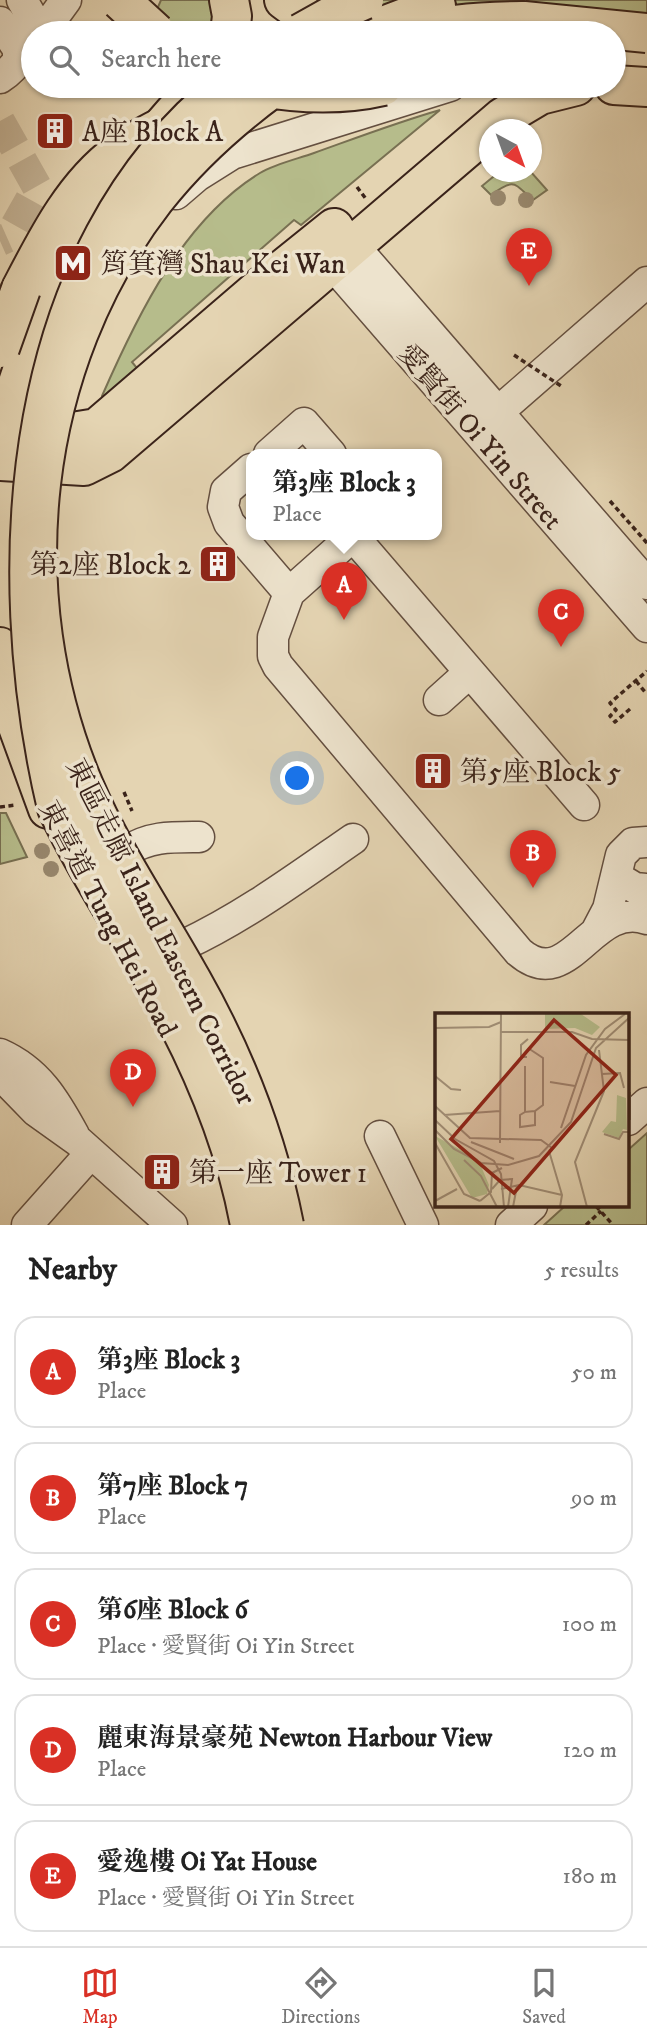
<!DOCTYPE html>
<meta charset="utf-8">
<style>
body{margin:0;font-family:"IM FELL DW Pica","Noto Serif TC",serif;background:#f2f2f2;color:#222}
.compass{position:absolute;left:479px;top:119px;width:63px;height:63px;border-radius:50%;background:#fff;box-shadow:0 2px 5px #0004;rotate:139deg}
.you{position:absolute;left:298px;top:779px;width:24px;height:24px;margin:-18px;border:5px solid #fff;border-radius:50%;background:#1a73e8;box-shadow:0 0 0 10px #1a73e833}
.badge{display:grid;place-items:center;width:46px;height:46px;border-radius:50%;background:#d93025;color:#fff;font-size:23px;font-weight:700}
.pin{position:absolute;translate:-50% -58px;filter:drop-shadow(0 2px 4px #0008)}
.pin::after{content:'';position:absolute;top:37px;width:24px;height:21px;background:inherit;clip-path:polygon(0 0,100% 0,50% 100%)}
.popup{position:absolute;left:246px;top:449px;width:196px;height:91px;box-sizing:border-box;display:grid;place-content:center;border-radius:14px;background:#fff;filter:drop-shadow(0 2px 5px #0005);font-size:23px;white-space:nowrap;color:#767676}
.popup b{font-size:26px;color:#222}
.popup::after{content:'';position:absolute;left:50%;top:100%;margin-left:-14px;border:14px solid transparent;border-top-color:#fff}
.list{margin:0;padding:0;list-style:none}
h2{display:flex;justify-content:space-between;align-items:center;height:91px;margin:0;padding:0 28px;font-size:30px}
h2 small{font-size:23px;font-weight:400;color:#767676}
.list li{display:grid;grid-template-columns:46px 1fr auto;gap:21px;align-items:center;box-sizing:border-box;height:112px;margin:0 14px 14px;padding:0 14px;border:2px solid #e0e0e0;border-radius:21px}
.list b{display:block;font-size:26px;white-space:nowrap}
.list p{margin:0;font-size:23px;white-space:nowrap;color:#767676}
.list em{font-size:23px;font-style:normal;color:#767676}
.icon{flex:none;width:38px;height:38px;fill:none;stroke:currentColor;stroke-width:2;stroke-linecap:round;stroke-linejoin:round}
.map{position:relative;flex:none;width:647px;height:1225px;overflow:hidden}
.search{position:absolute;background:#fff;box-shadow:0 2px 5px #0004;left:21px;right:21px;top:21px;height:77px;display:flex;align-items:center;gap:18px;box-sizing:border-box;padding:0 24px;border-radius:38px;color:#767676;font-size:26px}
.sheet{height:721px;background:#fff}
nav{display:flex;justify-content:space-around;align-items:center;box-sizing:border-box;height:98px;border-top:2px solid #e0e0e0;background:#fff;font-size:19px;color:#767676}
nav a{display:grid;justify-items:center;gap:4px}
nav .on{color:#d93025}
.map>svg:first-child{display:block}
.green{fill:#b6bc8b;stroke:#787052;stroke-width:2}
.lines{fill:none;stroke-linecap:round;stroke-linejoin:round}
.minor-tunnel{stroke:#c2b194;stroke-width:30;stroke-dasharray:30 15;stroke-linecap:butt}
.minor-casing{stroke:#644f40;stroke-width:33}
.major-casing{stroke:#3a231a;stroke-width:42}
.highway-casing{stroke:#3a231a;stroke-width:42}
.path{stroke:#3a231a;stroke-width:3.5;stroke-dasharray:5 3.5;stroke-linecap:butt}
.minor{stroke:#ede3cd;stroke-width:30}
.major{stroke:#e4d4b2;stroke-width:38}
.highway{stroke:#e4d4b2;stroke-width:38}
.highway-bridge-casing{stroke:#3a231a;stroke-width:42;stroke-linecap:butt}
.path-bridge{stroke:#3a231a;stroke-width:3.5;stroke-dasharray:5 3.5;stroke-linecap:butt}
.highway-bridge{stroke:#e4d4b2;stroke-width:38}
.tree{fill:#98886e}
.labels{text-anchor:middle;stroke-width:7;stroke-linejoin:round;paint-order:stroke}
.poi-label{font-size:28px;fill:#3a231a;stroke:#ede3cd;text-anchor:start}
.street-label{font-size:28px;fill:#3a231a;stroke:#ede3cd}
.inset-road{fill:none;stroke:#a08d75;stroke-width:2}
.view{fill:#8f2418;fill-opacity:0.15;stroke:#8f2418;stroke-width:3.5}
.inset-edge{fill:none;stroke:#3a231a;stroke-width:3.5}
</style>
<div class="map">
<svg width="647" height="1225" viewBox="0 0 647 1225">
<rect width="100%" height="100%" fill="#e4d4b2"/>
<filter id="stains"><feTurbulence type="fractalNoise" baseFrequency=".00286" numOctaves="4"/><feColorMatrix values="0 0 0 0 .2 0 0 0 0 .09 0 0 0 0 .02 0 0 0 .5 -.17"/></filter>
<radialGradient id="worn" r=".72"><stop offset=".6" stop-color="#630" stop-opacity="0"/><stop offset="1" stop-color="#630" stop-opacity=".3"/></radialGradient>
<path class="green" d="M161 0H213L212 33H147Z
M340 0H647V15L424 23Z
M440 110 301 225 294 220 132 362 141 373 107 402 102 396C137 316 183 220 260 173 275 164 297 159 314 153 356 138 398 122 440 110Z
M499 172H531L547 190 533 200C514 184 516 177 491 195L482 186Z
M0 813H6L27 857 0 864Z
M647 1133V1225H544L565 1206H628V1150Z"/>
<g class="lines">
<path class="minor-tunnel" d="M0 121 37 187 9 237 0 241"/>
<g class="minor-casing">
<path id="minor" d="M22 0 41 33
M0 22 18 49V58
M42 33 66 0
M0 78C15 69 21 55 33 43
M176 194 197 176 232 154 450 86
M340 230 647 584
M319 249 647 627
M498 412 647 282
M269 454 304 423 331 454
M251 469 226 491 223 507 229 523 289 593
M439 700 469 673
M584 805 353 536 289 593 273 637V656L278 666 519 952C570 996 591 900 647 919
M127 851C150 836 172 837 199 837
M625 882 635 888 647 889
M597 930 608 909 621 855 633 843 647 842
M184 945C244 917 298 877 353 839
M0 1054C38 1071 55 1100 74 1135
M0 1074 36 1111 78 1141 172 1225
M628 1120 647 1103
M380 1136 423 1225
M27 1225 91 1153
M511 1225 532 1206"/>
</g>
<g class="major-casing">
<path id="major" d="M229 0 232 16 230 33
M614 85 647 87
M4 430 60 434 97 428 267 282 334 228
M0 453C7 414 19 377 33 340 42 317 50 293 62 271 97 202 146 143 198 86
M0 461 84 466 110 453 503 117 540 95 576 86
M0 647 14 716 48 809"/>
</g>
<g class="highway-casing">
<path id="highway" d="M284 0 311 20 335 33
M365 33 436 6
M412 33C448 23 486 21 524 21
M21 289C46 241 73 186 118 153 131 143 145 136 160 128"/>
</g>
<path class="path" d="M357 187 366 199
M610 501 647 543
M636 681 645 692 647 690
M630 709 615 722 610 716 616 710 610 703 647 671
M124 792 132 811
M0 807 16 805
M596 1206 613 1225
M586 1225 601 1211"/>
<use href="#minor" class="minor"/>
<use href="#major" class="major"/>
<use href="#highway" class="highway"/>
<g class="highway-bridge-casing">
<path id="highway-bridge" d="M120 0 156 33
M524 21 647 33
M301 33 346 8 364 0
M227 86C19 252 0 566 57 808 92 882 141 950 178 1023 211 1087 237 1154 250 1225
M256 86C299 94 340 96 383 86
M275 86C231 118 189 156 155 199 27 364 3 595 84 786 113 854 156 916 192 981 235 1057 267 1139 284 1225
M0 348 21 289"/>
</g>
<path class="path-bridge" d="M514 355 561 386"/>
<use href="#highway-bridge" class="highway-bridge"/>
</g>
<g class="tree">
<circle cx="498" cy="198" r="8"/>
<circle cx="526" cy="200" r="8"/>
<circle cx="42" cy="851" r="8"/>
<circle cx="51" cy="869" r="8"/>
</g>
<defs>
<g id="building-square" transform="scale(2.0125)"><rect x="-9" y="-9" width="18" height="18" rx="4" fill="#8f2418" stroke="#ede3cd"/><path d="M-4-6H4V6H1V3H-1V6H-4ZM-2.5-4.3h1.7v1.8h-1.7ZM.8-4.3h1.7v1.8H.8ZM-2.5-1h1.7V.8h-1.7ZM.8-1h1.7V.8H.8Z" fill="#fff"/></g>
<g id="metro-square" transform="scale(2.0125)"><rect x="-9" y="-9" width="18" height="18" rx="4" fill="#8f2418" stroke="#ede3cd"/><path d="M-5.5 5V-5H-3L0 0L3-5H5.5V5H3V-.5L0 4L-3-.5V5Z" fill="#fff"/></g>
</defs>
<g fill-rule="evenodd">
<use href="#building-square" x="55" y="131"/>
<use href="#metro-square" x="73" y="263"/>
<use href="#building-square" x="218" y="564"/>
<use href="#building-square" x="433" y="771"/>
<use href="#building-square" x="162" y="1172"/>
</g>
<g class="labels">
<g class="poi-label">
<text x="82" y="141">A座 Block A</text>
<text x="100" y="273">筲箕灣 Shau Kei Wan</text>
<text x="191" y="574" text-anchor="end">第2座 Block 2</text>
<text x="460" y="781">第5座 Block 5</text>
<text x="189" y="1182">第一座 Tower 1</text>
</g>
<g class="street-label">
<text transform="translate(481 436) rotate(49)" y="10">愛賢街 Oi Yin Street</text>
<text transform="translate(109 918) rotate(62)" y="10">東喜道 Tung Hei Road</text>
<text transform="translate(162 931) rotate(63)" y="10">東區走廊 Island Eastern Corridor</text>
</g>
</g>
<g transform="translate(435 1013)">
<rect width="194" height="194" fill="#e4d4b2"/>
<path d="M110 1H146L165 14 157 22 140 15 110 16ZM182 82 191 85 192 117 188 116 184 125 167 119 176 108 181 109ZM0 123 43 146 54 172 52 181 37 185Z" fill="#b6bc8b"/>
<path class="inset-road" d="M0 15 54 14 66 9M65 19H137L157 26 195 27M92 44H86V32L93 26M90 53V99L100 98 108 92V45L93 35M167 61 185 60 189 75M0 63 16 76 26 77M115 69 140 73M195 79V107M0 93 35 125 106 127 117 135M90 99 85 102V114L100 112V98M9 102 65 98M0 107 20 126 59 148 66 161 69 194M126 115 151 42 170 16 190 1M0 117 19 136 46 150 73 152 104 143 136 109 161 35 195 4M169 121 184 126 188 119H195M36 129 79 146M0 130 29 181 45 188M65 130 66 1M114 138 127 182 125 194M114 138 132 119M29 147 46 163 62 194M57 176 65 167 77 166 73 194M66 176 84 172 127 182M0 188 22 176M45 188 56 179 57 160 67 155M78 194 82 173M152 194 140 149 169 78 164 37"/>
<path class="view" d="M119 7 181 62 79 180 16 126Z"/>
<rect width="194" height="194" class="inset-edge"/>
</g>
<rect width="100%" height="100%" filter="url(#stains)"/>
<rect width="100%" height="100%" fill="url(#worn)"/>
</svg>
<svg class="compass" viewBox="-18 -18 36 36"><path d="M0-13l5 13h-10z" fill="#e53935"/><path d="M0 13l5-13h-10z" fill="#767676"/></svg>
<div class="you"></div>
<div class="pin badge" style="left:344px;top:620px">A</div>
<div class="popup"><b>第3座 Block 3</b>Place</div>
<div class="pin badge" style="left:533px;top:888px">B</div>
<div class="pin badge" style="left:561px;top:647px">C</div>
<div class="pin badge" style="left:133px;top:1107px">D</div>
<div class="pin badge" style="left:529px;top:286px">E</div>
<div class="search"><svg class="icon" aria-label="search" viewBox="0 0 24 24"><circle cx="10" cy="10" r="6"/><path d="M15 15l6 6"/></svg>Search here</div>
</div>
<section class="sheet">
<h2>Nearby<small>5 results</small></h2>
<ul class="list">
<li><span class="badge">A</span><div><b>第3座 Block 3</b><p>Place</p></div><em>50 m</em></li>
<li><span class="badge">B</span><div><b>第7座 Block 7</b><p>Place</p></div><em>90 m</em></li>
<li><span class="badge">C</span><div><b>第6座 Block 6</b><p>Place · 愛賢街 Oi Yin Street</p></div><em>100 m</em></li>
<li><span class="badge">D</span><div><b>麗東海景豪苑 Newton Harbour View</b><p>Place</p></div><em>120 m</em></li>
<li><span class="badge">E</span><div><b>愛逸樓 Oi Yat House</b><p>Place · 愛賢街 Oi Yin Street</p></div><em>180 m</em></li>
</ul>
</section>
<nav>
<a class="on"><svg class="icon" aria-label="map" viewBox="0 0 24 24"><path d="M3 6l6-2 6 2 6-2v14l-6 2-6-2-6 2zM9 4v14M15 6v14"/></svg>Map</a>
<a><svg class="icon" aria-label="directions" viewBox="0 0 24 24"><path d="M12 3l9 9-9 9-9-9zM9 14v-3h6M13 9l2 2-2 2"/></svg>Directions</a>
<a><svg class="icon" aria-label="saved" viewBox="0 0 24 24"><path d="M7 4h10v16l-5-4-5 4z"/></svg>Saved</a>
</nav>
